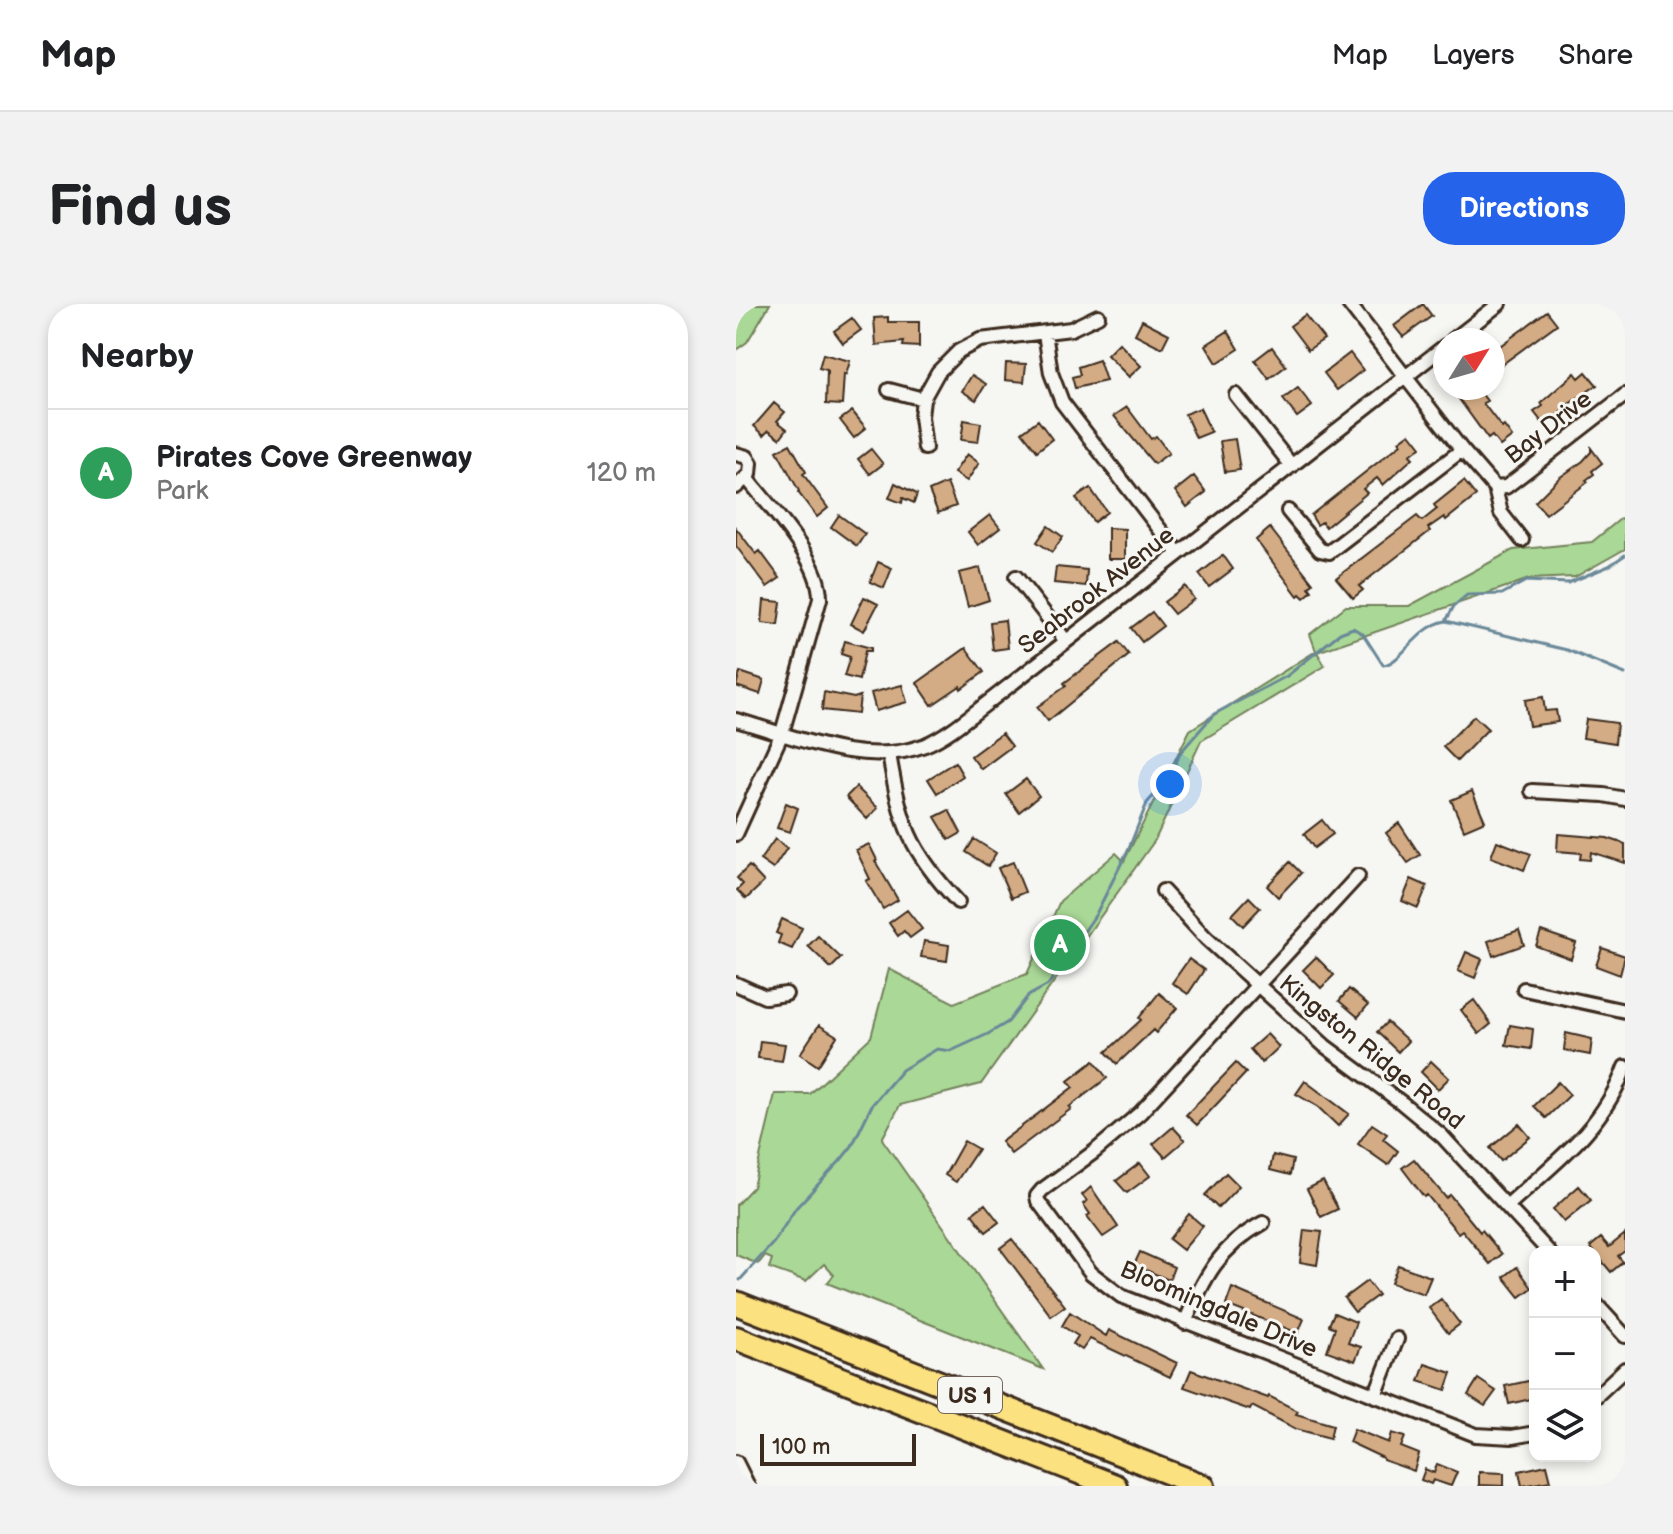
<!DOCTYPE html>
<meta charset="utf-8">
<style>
body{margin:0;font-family:"Balsamiq Sans",sans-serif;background:#f2f2f2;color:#202124}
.controls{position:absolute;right:24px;bottom:24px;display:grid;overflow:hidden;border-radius:16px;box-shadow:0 4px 12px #0003}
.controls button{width:72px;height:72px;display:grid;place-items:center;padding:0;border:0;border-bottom:2px solid #e0e0e0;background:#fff;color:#202124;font:40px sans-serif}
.compass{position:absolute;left:697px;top:24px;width:72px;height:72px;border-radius:50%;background:#fff;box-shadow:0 4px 12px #0003;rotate:53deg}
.scale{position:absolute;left:24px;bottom:20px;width:156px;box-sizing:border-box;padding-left:8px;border:4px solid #3b2a1e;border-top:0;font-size:22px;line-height:28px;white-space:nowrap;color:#3b2a1e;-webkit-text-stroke:6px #f6f6f2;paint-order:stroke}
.you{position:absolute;left:434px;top:480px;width:28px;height:28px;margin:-20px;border:6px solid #fff;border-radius:50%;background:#1a73e8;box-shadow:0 0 0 12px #1a73e833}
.badge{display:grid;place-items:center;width:52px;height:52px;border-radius:50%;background:#2563eb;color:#fff;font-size:26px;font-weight:700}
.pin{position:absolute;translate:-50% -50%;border:4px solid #fff;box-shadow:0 2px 8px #0006}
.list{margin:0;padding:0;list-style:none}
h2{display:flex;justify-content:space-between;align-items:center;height:104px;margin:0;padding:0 32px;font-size:34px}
h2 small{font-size:26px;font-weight:400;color:#757577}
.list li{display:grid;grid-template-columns:52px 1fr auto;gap:24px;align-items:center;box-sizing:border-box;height:128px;padding:0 32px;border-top:2px solid #e0e0e0}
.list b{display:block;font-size:30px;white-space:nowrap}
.list p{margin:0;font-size:26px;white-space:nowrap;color:#757577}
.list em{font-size:26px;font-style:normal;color:#757577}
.icon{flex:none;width:44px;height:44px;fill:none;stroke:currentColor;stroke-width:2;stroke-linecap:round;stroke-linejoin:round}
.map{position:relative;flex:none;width:889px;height:1182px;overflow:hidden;border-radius:32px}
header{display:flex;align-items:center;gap:48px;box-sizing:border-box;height:112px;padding:0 40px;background:#fff;border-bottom:2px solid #e0e0e0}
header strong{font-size:38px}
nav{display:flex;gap:44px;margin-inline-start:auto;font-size:28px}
.intro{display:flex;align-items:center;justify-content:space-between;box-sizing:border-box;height:192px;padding:0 48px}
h1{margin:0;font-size:56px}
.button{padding:20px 36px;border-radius:32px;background:#2563eb;color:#fff;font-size:28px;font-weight:700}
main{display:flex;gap:48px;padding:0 48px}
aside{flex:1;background:#fff;border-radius:32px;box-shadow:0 4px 12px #0003}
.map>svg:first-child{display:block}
.green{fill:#aad897;stroke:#72815a;stroke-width:2}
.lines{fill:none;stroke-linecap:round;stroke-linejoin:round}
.stream{stroke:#6a8898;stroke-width:3}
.building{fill:#d3ac85;stroke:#3b2a1e;stroke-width:2}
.minor-casing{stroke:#3b2a1e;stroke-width:18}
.motorway-casing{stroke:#3b2a1e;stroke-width:28}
.minor{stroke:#f6f6f2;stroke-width:12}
.motorway{stroke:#fbe180;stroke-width:22}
.labels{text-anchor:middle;stroke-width:6;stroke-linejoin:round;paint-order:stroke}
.shield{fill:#f6f6f2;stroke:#73675e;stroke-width:2}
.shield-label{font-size:22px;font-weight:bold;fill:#3b2a1e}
.street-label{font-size:24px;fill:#3b2a1e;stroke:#f6f6f2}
</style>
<header>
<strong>Map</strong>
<nav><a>Map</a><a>Layers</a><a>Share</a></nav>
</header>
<div class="intro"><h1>Find us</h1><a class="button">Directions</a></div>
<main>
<aside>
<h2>Nearby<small></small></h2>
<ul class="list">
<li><span class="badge" style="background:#2e9e5b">A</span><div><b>Pirates Cove Greenway</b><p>Park</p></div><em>120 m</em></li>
</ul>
</aside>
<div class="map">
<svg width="889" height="1182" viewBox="0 0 889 1182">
<rect width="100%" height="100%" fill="#f6f6f2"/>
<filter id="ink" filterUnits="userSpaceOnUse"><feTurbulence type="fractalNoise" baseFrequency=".0125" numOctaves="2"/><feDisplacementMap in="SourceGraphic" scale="16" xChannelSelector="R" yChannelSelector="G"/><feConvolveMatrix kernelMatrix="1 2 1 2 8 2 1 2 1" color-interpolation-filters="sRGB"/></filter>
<g filter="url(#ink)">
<path class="green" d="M0 0H34L11 38 0 46Z
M889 211V245L839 273 793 275 581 348 589 362 465 437 419 536 245 780 164 801 146 835 307 1065 91 979 98 971 88 960 70 977 33 964 36 955 29 952 22 960 0 951V901L17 883 39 790H74L135 733 153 665 218 699 291 670 324 597 380 549 388 557 454 426 580 347 574 330 610 302H673L777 246 856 238Z"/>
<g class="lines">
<path class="stream" d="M710 317 718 302 731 291 766 290 790 277 832 279 873 262 889 251
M4 976 38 938 60 904 104 857 116 842 136 801 166 766 201 745 215 747 252 730 272 718 292 692 312 681 360 610 393 544 411 499 435 472 444 449 478 410 551 372 604 329 617 324 627 330 647 361C666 359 681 322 710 317L831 346 889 370"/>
</g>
<path class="building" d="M687 0 696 12 667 33 658 22Z
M811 7 821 20 757 67V47Z
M569 11 588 35 572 46 554 22Z
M152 13V18H183V43L167 42 168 38 140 41 138 14Z
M116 14 125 26 107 39 98 27Z
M406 16 433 30 426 44 399 30Z
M492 27 503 45 481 59 470 41Z
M383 39 405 62 393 73 371 51Z
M536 43 550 62 533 75 519 56Z
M614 49 627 66 601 86 588 69Z
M87 50 114 57 110 71 108 70 106 101 90 100 91 66 83 64Z
M363 56 370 77 339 84 336 73 344 71 342 63Z
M270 59 290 60 288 78 269 76Z
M850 68 861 81 830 102 831 104 809 122 798 108 807 102 805 99 839 69 843 74Z
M236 71 250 80 240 96 226 87Z
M562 84 576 102 561 113 547 95Z
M715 84H737L742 91 745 89 751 97 747 99 766 124 768 122 776 133 764 142 756 132 752 135Z
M38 99 49 108 41 117 51 125 44 134 33 126 28 131 18 122Z
M391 103 415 135 420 132 433 149 418 160 378 112Z
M464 104 475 128 460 134 449 110Z
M116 107 130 124 118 134 104 116Z
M228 116 245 119 242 138 225 136Z
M302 116 316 135 301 147 286 128Z
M674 129 685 143 674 151 677 154 647 181 641 174 627 185 631 189 590 223 586 218 581 221 575 211 665 140 663 137Z
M499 135 504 166 489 168 484 137Z
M54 140 70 168 67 170 92 204 81 213 62 188 63 187 41 147Z
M855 144 866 159 856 167 858 170 850 176 852 178 810 210 799 198 823 174 847 157 855 148Z
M135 145 147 160 134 170 122 155Z
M231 150 243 159 231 177 218 169Z
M458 172 470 188 451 203 439 187Z
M728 177 740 192 710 216 708 213 692 224 694 227 623 282 627 286 617 294 600 274 681 212 686 217 701 205 698 201Z
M159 179 181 190 178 199 167 194 166 199 153 194Z
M211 179 220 202 202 209 193 187Z
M354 184 371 208 358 218 340 194Z
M103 211 129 230 121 242 95 223Z
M254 211 264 224 242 241 232 228Z
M312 222 327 233 316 248 301 238Z
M0 224 20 250 24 247 44 274 31 283 0 242Z
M372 224 389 225V255H372Z
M534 224 577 279 573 283 576 287 568 294 564 290 562 292 520 236Z
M487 251 497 265 473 283 463 270Z
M142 258 156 264 148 284 134 278Z
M320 263 351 266 350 282 318 279Z
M244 264 253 296 232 303 223 269Z
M449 282 458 295 438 310 428 298Z
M128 293 142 300 128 327 115 320Z
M28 296 45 298 42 321 26 319Z
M416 308 427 322 406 338 395 324Z
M269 316 272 344 257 346 254 318Z
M109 337 135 344V347H129L123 376 108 372 114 353 105 350Z
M383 338 393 351 312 417 301 403 330 382 328 379Z
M230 344 248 368 225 385 224 382 196 401 181 379Z
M4 368 28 376 24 390 0 382Z
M166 381 171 398 140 407 135 389Z
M88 388 118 394 124 392 122 410 86 406Z
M807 393 809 407 820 406 822 418 793 422 789 396Z
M738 412 752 425 721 457 707 443Z
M850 415 881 419 879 439 847 434Z
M266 429 276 442 245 465 235 452Z
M219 458 227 472 201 489 192 475Z
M290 475 303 492 283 508 270 490Z
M120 483 142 504 131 515 110 493Z
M736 487 749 517 728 526 715 496Z
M50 499 62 504 54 528 41 524Z
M213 506 225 529 213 536 199 513Z
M586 516 597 530 578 544 568 530Z
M663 519 684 551 672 559 650 529Z
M822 530 871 534 889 540V559L855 548 854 556 844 555 845 549 821 547Z
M39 535 51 544 37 565 24 556Z
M238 535 260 549 252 562 230 548Z
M761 537 795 550 788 566 755 553Z
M133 540 141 556 139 557 162 596 147 605 130 577 134 575 120 546Z
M277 558 289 588 275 594 262 564Z
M554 558 565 569 542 593 531 582Z
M13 562 28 578 10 595 1 586 7 580 1 574Z
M675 575 691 582 682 604 666 597Z
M513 593 524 604 507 622 496 611Z
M171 606 186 625 174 634 168 627 162 632 153 619Z
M46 615 66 624 56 645 42 639 45 631 40 629Z
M783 626 788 641 757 652 752 637Z
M805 627 840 639 835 655 800 642Z
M82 632 105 654 95 664 72 642Z
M188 637 213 641 211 657 185 653Z
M866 644 889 652 884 671 860 662Z
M730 648 746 655 739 674 722 667Z
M580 653 598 671 585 684 567 666Z
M453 655 468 666 452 690 436 679Z
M613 685 632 701 622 713 603 697Z
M423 689 441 704 420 729 417 726 381 760 370 748 405 716 403 714Z
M738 696 755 720 743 730 725 706Z
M651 718 672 737 662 748 641 728Z
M83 721 101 732 82 762 64 750Z
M774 721 797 725 795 745 770 741Z
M830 729 856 735 854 751 828 746Z
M531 730 543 743 526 759 514 745Z
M24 737 49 740 46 757 22 754Z
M358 757 371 774 333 803 335 805 275 850 265 838 337 783 332 777Z
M695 757 713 774 702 785 685 768Z
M500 759 510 769 461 821 450 811Z
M569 777 613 810 602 822 582 803 560 790Z
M822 778 834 791 810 814 798 802Z
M636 820 651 830 647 835 662 847 652 861 622 840Z
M783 820 794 833 765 857 754 844Z
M437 823 449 836 429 853 417 840Z
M228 837 242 845 220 878 209 871Z
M537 851 557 856 554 871 534 866Z
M678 855 710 894 714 891 744 928 746 926 766 950 754 960 726 926 722 929 691 891 688 893 666 864Z
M404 859 414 872 391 889 380 877Z
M490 869 503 882 482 904 469 891Z
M587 877 602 905 585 913 571 885Z
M843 882 855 896 828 918 817 905Z
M355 883 382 923 367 933 351 912 354 910 347 900 351 897 346 891Z
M249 900 263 918 250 928 236 910Z
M453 910 467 922 447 946 433 935Z
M568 926 586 928 581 961 564 958Z
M889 930V947L882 952 887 958 875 968 854 943 865 934 873 943Z
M276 935 329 1002 315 1012 264 944Z
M404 948 438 963 433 976 398 961Z
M662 961 695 973 688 990 655 979Z
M781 963 796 984 784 993 768 973Z
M631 977 642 991 619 1008 608 994Z
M496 984 568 1015 562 1029 490 1001Z
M705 995 724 1020 712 1029 693 1004Z
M334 1008 370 1032 373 1026 441 1059 434 1073 354 1035 346 1046 337 1040 342 1032 326 1022Z
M598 1009 620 1018 612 1039 625 1043 619 1057 591 1047 599 1024 593 1021Z
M689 1060 716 1069 710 1086 683 1077Z
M455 1066 532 1094 533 1092 562 1107 560 1110 597 1121 594 1134 560 1125 516 1102 514 1106 448 1083Z
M742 1075 760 1087 749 1102 732 1091Z
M797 1076 799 1094 773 1100 769 1082Z
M618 1125 653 1139 656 1129 669 1133 665 1143 683 1150 678 1167 647 1156V1154L613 1138Z
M701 1160 721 1168 715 1182 697 1176 695 1180 685 1176 689 1165 698 1169Z
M811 1161 815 1177 786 1182 783 1167Z
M743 1168 768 1169V1182L743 1181Z"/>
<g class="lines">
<g class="minor-casing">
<path id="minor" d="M613 0 726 146 759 184 770 183 889 91
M309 29 315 69 326 98 442 249
M717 36 763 0
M153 86 187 95
M500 91 556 162
M189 144 185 113 187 95 202 68 223 47 244 36 335 25 362 12
M0 150 11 153 15 159 14 170 0 183
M759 184 765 209 786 236
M552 207 584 246 593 248 726 146
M280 273 330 337
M0 416C58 432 129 465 189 441 210 432 228 417 246 403L709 42
M153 450C165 520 172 545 222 598
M796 487 868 491 889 495
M0 530 46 429 84 295C85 256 35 205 11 174
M622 572 404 809 358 848 306 886 301 892 302 897 355 969 385 992 740 1131 776 1133 799 1129
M427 587 470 634 589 742 666 799 706 832 813 948
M0 680 29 693 50 690
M788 685 889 707
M771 902C818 859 867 825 889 763
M859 999 889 1032
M449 1019C467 975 484 942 527 919
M639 1092 661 1035
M859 1093 889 1065
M0 1158 12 1182"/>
</g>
<g class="motorway-casing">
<path id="motorway" d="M0 999 467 1182
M0 1034 379 1182"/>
</g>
<use href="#minor" class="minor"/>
<use href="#motorway" class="motorway"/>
</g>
</g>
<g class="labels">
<rect class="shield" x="202" y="1073" width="64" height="36" rx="6"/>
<g class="shield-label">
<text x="234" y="1099">US 1</text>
</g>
<g class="street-label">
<text transform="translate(812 123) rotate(-38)" y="8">Bay Drive</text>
<text transform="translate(360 286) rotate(-38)" y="8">Seabrook Avenue</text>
<text transform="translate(636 748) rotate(39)" y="8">Kingston Ridge Road</text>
<text transform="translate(483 1005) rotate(23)" y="8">Bloomingdale Drive</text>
</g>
</g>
</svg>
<div class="controls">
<button>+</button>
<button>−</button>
<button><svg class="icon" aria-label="layers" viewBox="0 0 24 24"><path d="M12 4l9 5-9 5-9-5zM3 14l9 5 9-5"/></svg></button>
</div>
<svg class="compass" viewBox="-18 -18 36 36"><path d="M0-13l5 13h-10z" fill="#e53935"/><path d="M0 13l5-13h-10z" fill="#757577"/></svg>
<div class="scale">100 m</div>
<div class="you"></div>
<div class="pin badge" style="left:324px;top:641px;background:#2e9e5b">A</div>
</div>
</main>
